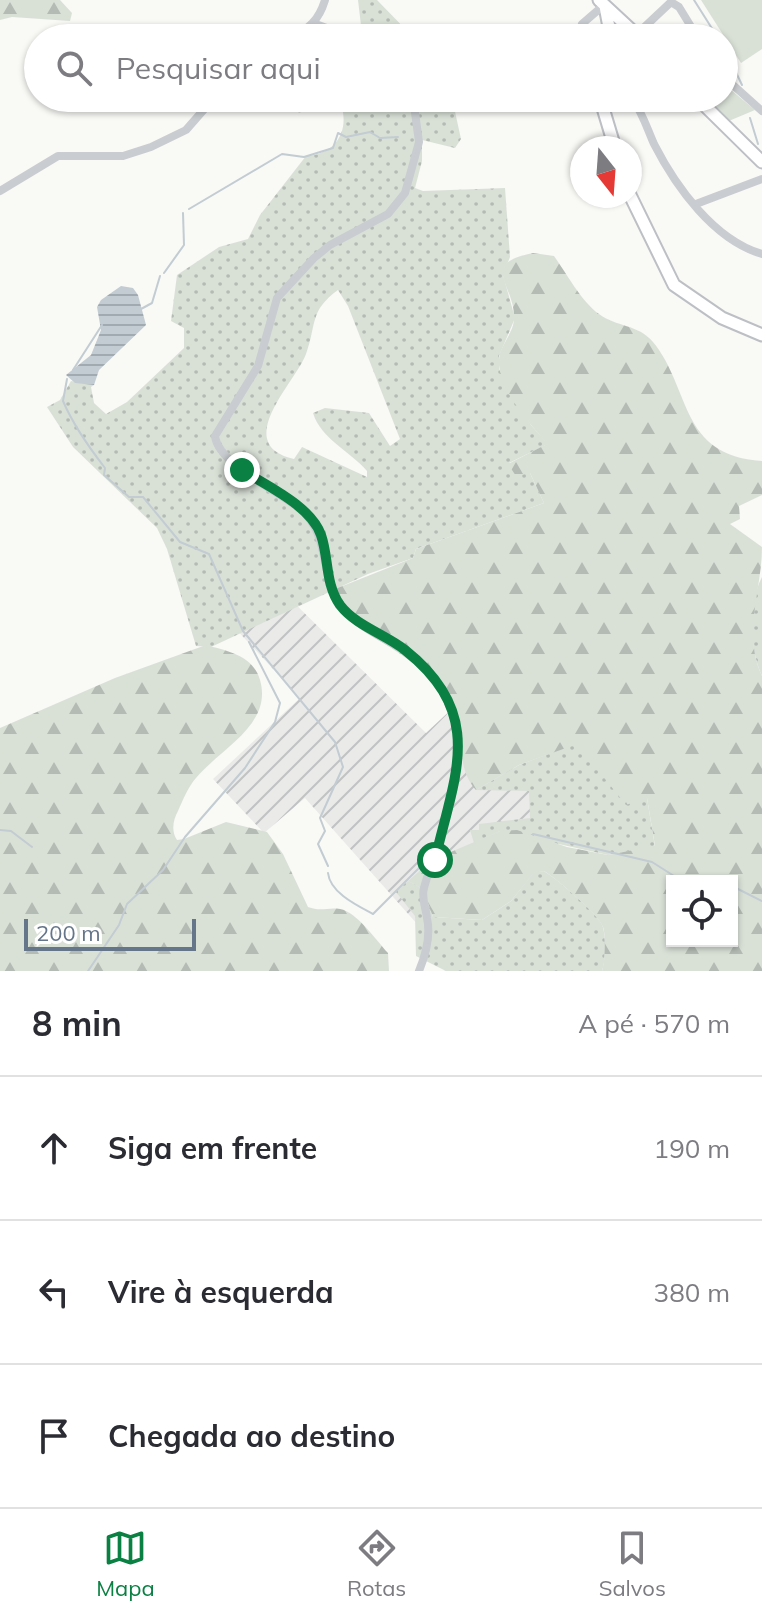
<!DOCTYPE html>
<html lang="pt">
<meta charset="utf-8">
<style>
body{margin:0;font-family:Mulish,sans-serif;background:#f2f2f3;color:#2b2b33}
.controls{position:absolute;right:24px;bottom:24px;display:grid;overflow:hidden;border-radius:0px;box-shadow:0 2px 6px #0004}
.controls button{width:72px;height:72px;display:grid;place-items:center;padding:0;border:0;border-bottom:2px solid #e1e1e2;background:#fff;color:#2b2b33;font:40px sans-serif}
.compass{position:absolute;left:570px;top:136px;width:72px;height:72px;border-radius:50%;background:#fff;box-shadow:0 2px 6px #0004;rotate:163deg}
.scale{position:absolute;left:24px;bottom:20px;width:172px;box-sizing:border-box;padding-left:8px;border:4px solid #65758a;border-top:0;font-size:22px;line-height:28px;white-space:nowrap;color:#65758a;-webkit-text-stroke:6px #fff;paint-order:stroke}
.stop{position:absolute;width:24px;height:24px;margin:-18px;border:6px solid #0b8043;border-radius:50%;background:#fff}
.stop.end{background:#0b8043;border-color:#fff;box-shadow:0 2px 8px #0008}
.list{margin:0;padding:0;list-style:none}
h2{display:flex;justify-content:space-between;align-items:center;height:104px;margin:0;padding:0 32px;font-size:34px}
h2 small{font-size:26px;font-weight:400;color:#7c7c81}
.list li{display:grid;grid-template-columns:52px 1fr auto;gap:24px;align-items:center;box-sizing:border-box;height:144px;padding:0 32px;border-top:2px solid #e1e1e2}
.list b{display:block;font-size:30px;white-space:nowrap}
.list em{font-size:26px;font-style:normal;color:#7c7c81}
.icon{flex:none;width:44px;height:44px;fill:none;stroke:currentColor;stroke-width:2;stroke-linecap:round;stroke-linejoin:round}
.map{position:relative;flex:none;width:762px;height:971px;overflow:hidden}
.search{position:absolute;background:#fff;box-shadow:0 2px 6px #0004;left:24px;right:24px;top:24px;height:88px;display:flex;align-items:center;gap:20px;box-sizing:border-box;padding:0 28px;border-radius:44px;color:#7c7c81;font-size:30px}
.sheet{height:536px;background:#fff}
nav{display:flex;justify-content:space-around;align-items:center;box-sizing:border-box;height:112px;border-top:2px solid #e1e1e2;background:#fff;font-size:22px;color:#7c7c81}
nav a{display:grid;justify-items:center;gap:4px}
nav .on{color:#0b8043}
.map>svg:first-child{display:block}
.industrial{fill:url(#industrial-furrows)}
.grass{fill:url(#grass-dots);fill-rule:evenodd}
.forest{fill:url(#forest-firs);fill-rule:evenodd}
.park{fill:#d9e1d7}
.water{fill:url(#water-rules)}
.lines{fill:none;stroke-linecap:round;stroke-linejoin:round}
.stream{stroke:#c2ccd2;stroke-width:2}
.major-casing{stroke:#bcbfc4;stroke-width:15}
.minor{stroke:#c9ccd0;stroke-width:8}
.major{stroke:#fff;stroke-width:11}
.route{stroke:#0b8043;stroke-width:10}
</style>
<div class="map">
<svg width="762" height="971" viewBox="0 0 762 971">
<defs>
<pattern id="industrial-furrows" width="10" height="10" patternUnits="userSpaceOnUse" patternTransform="scale(2)"><rect width="10" height="10" fill="#eaeae9"/><path d="M-1 1l2-2M0 10L10 0M9 11l2-2" fill="none" stroke="#c1c2c3"/></pattern>
<pattern id="grass-dots" width="8" height="8" patternUnits="userSpaceOnUse" patternTransform="scale(2)"><rect width="8" height="8" fill="#d9e1d7"/><path d="M2 2h.1M6 6h.1" fill="none" stroke="#b4bbb4" stroke-width="1.8" stroke-linecap="round"/></pattern>
<pattern id="forest-firs" width="22" height="20" patternUnits="userSpaceOnUse" patternTransform="scale(2)"><rect width="22" height="20" fill="#d9e1d7"/><path d="M5 1l3.5 6h-7zM16 11l3.5 6h-7z" fill="#b4bbb4"/></pattern>
<pattern id="water-rules" width="6" height="5" patternUnits="userSpaceOnUse" patternTransform="scale(2)"><rect width="6" height="5" fill="#c2ccd2"/><path d="M0 2.5h6" fill="none" stroke="#a1aab0"/></pattern>
</defs>
<rect width="100%" height="100%" fill="#f9f9f6"/>
<path class="industrial" d="M276 585 426 733 455 706 554 812 418 925 305 798 264 833 213 779 300 698 234 627Z"/>
<path class="grass" d="M358 0H377L414 38H349L362 34Z
M293 98H452L461 139 455 148 422 140V161L415 188 423 191 505 188 510 257 503 275 515 318 499 356V369L531 425 548 444 509 463 530 473 544 503 416 549 413 558 368 574 211 647 196 646 167 549 157 528 73 447 47 407 60 400 71 381 94 385 91 387 94 403 106 414 127 402 184 348V328L171 321 177 275 219 247 248 239 260 215 306 156C335 154 350 132 341 104L324 102 299 113 290 101ZM338 290 348 306 400 439 390 446 369 413 325 408 313 413C321 439 350 451 367 471V477L302 447 294 459C230 444 296 382 306 354 317 324 309 311 338 290Z
M762 577V676C749 649 748 603 762 577Z
M577 743 597 766 647 798 655 847 608 855 500 831 474 843 470 830H479V824L530 818 529 791 476 790 519 765Z
M544 871C556 878 600 915 603 927 606 940 606 959 602 971H446L416 956 415 916 396 892 408 881 423 889 433 917 482 920 511 901 534 872Z"/>
<path class="forest" d="M0 0H60L72 13 70 21 12 17 0 20Z
M533 253 554 256C567 274 581 301 599 314 616 327 638 324 653 342 691 388 679 456 762 461V495L739 506 740 519 730 524 762 547C762 590 742 633 762 676V971H602C605 962 606 936 603 927 599 915 557 879 544 871L534 873 511 901 482 920 433 917 423 889 408 881 432 860 500 831 517 830 567 847 608 855 655 846 647 798 626 805 577 744 519 765 476 790C461 774 462 752 458 732 454 716 444 696 433 683 406 647 342 630 330 591L413 558 416 549 544 503 530 473 516 476 508 464 547 444C529 422 492 384 500 353 504 341 514 331 514 318 515 285 478 264 533 253ZM672 881H732V941H672Z
M206 645C227 651 253 655 260 680 273 725 220 749 196 778 188 787 183 800 178 811 173 820 171 831 177 840L184 839 226 822 267 832 283 854 308 907C321 912 328 907 340 909 357 912 376 940 388 953L389 971H0V728L115 678Z"/>
<path class="park" d="M701 0H762V49L741 63Z
M724 84 755 110 724 123 700 98H724Z"/>
<path class="water" d="M121 286 133 288 138 295 146 325 99 370 94 385 75 383 66 375 91 355 101 330 97 307 101 300Z"/>
<g class="lines">
<path class="stream" d="M694 0 718 38
M724 47 742 85
M750 118 758 144
M189 209 282 154 304 157 333 148 338 133 346 137 370 132 380 138 398 137
M164 273 184 245 183 213
M141 309 152 303 160 276
M73 370 102 325
M67 379 63 401C72 422 91 450 105 468L104 475 129 497H143L180 542 209 554 243 631 335 742 343 767 320 818 325 831 318 844 328 866
M0 830 11 831 32 847
M533 834 652 862 682 881
M328 873C330 893 358 906 373 914L429 858
M732 886 762 901
M88 971 119 925 127 904 163 870 185 837 245 768 275 722 280 703 249 642"/>
<g class="major-casing">
<path id="major" d="M599 0 640 38
M605 6 611 38
M600 98 615 148
M697 98 762 162
M630 195 674 285 722 318 762 335"/>
</g>
<path class="minor" d="M313 23 354 38
M582 24 604 5
M637 34 671 2 679 7 698 38
M290 38C309 29 319 20 325 0
M724 77 762 111
M413 98 419 142 405 193 388 214 330 245 314 258 277 298 258 366 215 436C218 464 279 491 300 509 332 536 318 576 342 607 364 635 404 643 428 671 487 739 444 815 424 888 421 898 426 908 427 918 431 936 426 954 419 971
M632 98C642 112 647 128 654 144 676 187 714 240 762 254
M0 191 58 156H123L151 147 186 130 214 98
M696 204 762 179"/>
<use href="#major" class="major"/>
</g>
<g class="lines">
<path class="route" d="M242 470C267 486 311 506 321 535 329 558 325 584 340 605 356 626 385 634 405 650 487 715 454 776 435 860"/>
</g>
</svg>
<div class="controls">
<button><svg class="icon" aria-label="locate" viewBox="0 0 24 24"><circle cx="12" cy="12" r="6"/><path d="M12 2v4M12 18v4M2 12h4M18 12h4"/></svg></button>
</div>
<svg class="compass" viewBox="-18 -18 36 36"><path d="M0-13l5 13h-10z" fill="#e53935"/><path d="M0 13l5-13h-10z" fill="#7c7c81"/></svg>
<div class="scale">200 m</div>
<div class="stop" style="left:435px;top:860px"></div>
<div class="stop end" style="left:242px;top:470px"></div>
<div class="search"><svg class="icon" aria-label="search" viewBox="0 0 24 24"><circle cx="10" cy="10" r="6"/><path d="M15 15l6 6"/></svg>Pesquisar aqui</div>
</div>
<section class="sheet">
<h2>8 min<small>A pé · 570 m</small></h2>
<ul class="list">
<li><svg class="icon" aria-label="ahead" viewBox="0 0 24 24"><path d="M12 20V5M6 11l6-6 6 6"/></svg><div><b>Siga em frente</b></div><em>190 m</em></li>
<li><svg class="icon" aria-label="left" viewBox="0 0 24 24"><path d="M17 20v-9H6M10 6l-5 5 5 5"/></svg><div><b>Vire à esquerda</b></div><em>380 m</em></li>
<li><svg class="icon" aria-label="arrive" viewBox="0 0 24 24"><path d="M6 21V4h12l-3 4 3 4H6"/></svg><div><b>Chegada ao destino</b></div></li>
</ul>
</section>
<nav>
<a class="on"><svg class="icon" aria-label="map" viewBox="0 0 24 24"><path d="M3 6l6-2 6 2 6-2v14l-6 2-6-2-6 2zM9 4v14M15 6v14"/></svg>Mapa</a>
<a><svg class="icon" aria-label="directions" viewBox="0 0 24 24"><path d="M12 3l9 9-9 9-9-9zM9 14v-3h6M13 9l2 2-2 2"/></svg>Rotas</a>
<a><svg class="icon" aria-label="saved" viewBox="0 0 24 24"><path d="M7 4h10v16l-5-4-5 4z"/></svg>Salvos</a>
</nav>
